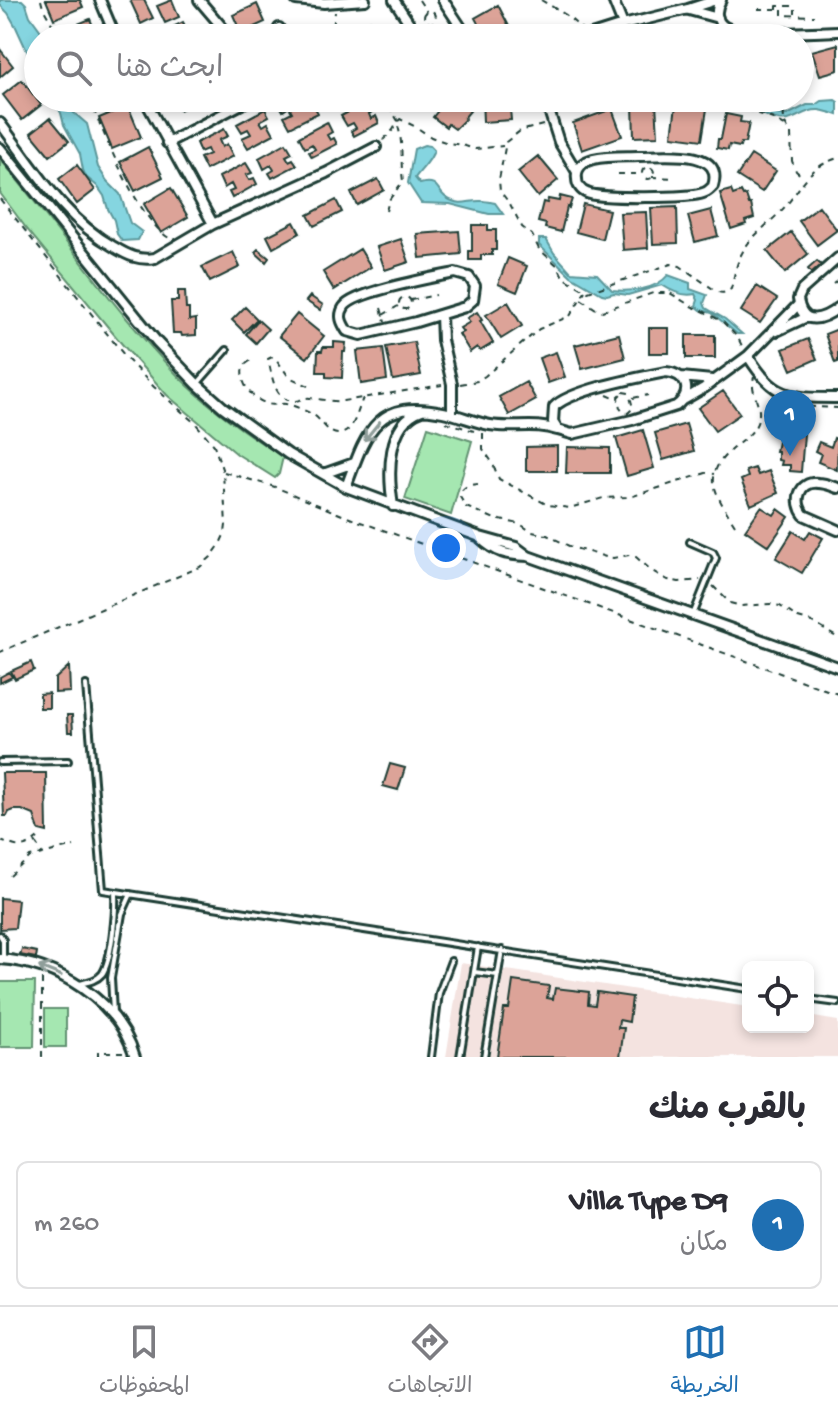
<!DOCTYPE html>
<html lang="ar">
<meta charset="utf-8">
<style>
body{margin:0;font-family:"Gochi Hand","Playpen Sans Arabic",sans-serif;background:#f2f2f3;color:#2b2b33;direction:rtl}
.controls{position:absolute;right:24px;bottom:24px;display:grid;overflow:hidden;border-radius:12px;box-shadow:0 4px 12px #0003}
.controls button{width:72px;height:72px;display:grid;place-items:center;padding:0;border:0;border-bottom:2px solid #e1e1e2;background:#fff;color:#2b2b33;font:40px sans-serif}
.you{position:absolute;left:446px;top:548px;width:28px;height:28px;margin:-20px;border:6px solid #fff;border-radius:50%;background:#1a73e8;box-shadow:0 0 0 12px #1a73e833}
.badge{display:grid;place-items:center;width:52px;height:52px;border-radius:50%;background:#1f6fb2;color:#fff;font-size:26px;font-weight:700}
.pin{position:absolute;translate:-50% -66px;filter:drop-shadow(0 2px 4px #0008)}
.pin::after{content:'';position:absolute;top:42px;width:28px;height:24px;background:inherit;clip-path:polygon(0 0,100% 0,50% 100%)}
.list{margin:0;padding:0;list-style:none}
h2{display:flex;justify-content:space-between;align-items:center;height:104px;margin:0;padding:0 32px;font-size:34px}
h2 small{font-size:26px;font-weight:400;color:#7c7c81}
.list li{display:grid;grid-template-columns:52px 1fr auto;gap:24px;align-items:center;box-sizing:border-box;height:128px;margin:0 16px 16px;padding:0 16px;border:2px solid #e1e1e2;border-radius:12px}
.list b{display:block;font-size:30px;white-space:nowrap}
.list p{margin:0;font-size:26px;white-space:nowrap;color:#7c7c81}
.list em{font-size:26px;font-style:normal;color:#7c7c81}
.icon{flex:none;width:44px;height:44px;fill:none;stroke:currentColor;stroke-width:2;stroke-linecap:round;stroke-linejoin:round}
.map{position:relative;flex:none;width:838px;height:1057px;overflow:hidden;direction:ltr}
.search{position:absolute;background:#fff;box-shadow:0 4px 12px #0003;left:24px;right:24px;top:24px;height:88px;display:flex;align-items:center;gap:20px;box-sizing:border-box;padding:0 28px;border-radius:44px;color:#7c7c81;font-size:30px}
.sheet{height:248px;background:#fff}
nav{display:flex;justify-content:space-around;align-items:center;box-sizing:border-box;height:112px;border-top:2px solid #e1e1e2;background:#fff;font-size:22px;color:#7c7c81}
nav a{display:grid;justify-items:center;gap:4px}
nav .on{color:#1f6fb2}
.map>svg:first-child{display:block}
.built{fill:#f4e3e0}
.green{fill:#a5e7b1;stroke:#629272;stroke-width:2}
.water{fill:#85d5e0;stroke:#5c989b;stroke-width:2}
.building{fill:#dca398;stroke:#1f3d34;stroke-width:2}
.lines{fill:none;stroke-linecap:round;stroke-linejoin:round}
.service-casing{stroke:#1f3d34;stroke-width:10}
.minor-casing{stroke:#1f3d34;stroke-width:14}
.path{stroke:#1f3d34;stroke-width:2;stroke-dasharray:6 6;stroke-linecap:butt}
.service{stroke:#fff;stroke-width:4}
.minor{stroke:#fff;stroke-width:8}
.oneway{stroke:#8f9e9a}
</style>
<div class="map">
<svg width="838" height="1057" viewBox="0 0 838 1057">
<rect width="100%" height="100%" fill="#fff"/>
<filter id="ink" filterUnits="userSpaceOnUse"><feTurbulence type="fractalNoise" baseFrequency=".0125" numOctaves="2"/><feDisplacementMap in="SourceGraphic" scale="16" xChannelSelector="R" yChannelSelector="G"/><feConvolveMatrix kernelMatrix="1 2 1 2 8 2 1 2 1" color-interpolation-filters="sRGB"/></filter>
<g filter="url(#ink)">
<path class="built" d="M461 963 748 1007V1027H808V1016L838 1021V1057H446Z"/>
<path class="green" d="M0 159C61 231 114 311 180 378 211 409 247 434 283 457L279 474 275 478 237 454 167 395 122 344 26 228 0 193Z
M428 427 472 441 451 515 405 499Z
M0 982H35L34 1047H0Z
M66 1009V1047H45V1009Z"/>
<path class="water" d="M0 0H22L26 4 30 16 46 38H38V75L16 27 8 13 0 5Z
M53 98H69L73 112 87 124 98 167 107 181 120 194 130 223 142 232 138 240 122 241 117 234 114 220 108 209 104 196 97 186 86 177 83 170 80 154 64 125 61 113Z
M742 98H748L777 114 787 115 807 105H816L822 101 835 100 838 102V115C832 113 825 111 819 110 807 109 799 117 788 120 774 123 752 109 742 100Z
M424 145 430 146 434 150C432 160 421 169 415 178L420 184C441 178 435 193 450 200 462 206 470 200 482 201 486 201 490 202 495 203L503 214H489L450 204 421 203 408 183 414 149Z
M539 239H546L554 253 571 272 597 274 612 290C630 292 656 290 668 275L690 283V289L707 295 704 303 706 308 725 319 742 334H737L712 313 701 310 696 306 698 300 695 294C683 297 671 291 662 285L628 295 614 293 607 295 602 294 571 276 539 245Z"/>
<path class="building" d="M46 0H80L83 7 54 19Z
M130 0H144L153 18 141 24Z
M172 0 179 17 165 23 157 6Z
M257 4 265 22 241 33 233 15Z
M498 5 512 32 500 38H486L475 18Z
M90 19 98 38H64L61 31Z
M370 21 385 38H356L354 36Z
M183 22 191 38H176L171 28Z
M687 29 711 38H684Z
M640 32 641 38H619Z
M838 44V70L820 75 812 51Z
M0 49 13 66 0 77Z
M22 80 41 105 22 120 3 95Z
M91 98H110L94 105Z
M174 98H189L192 104 180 110Z
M286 98H303L301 99 304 105 311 101 318 113 290 127 284 116 292 112 289 107 283 111 278 102Z
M325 98H346L330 107Z
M448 98H463L469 105 466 108 470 111 464 118 465 119 455 129 448 124 446 127 433 117Z
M482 98H509L511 120 483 122Z
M369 101 374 111 369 114 371 119 376 116 379 123 354 136 351 131 356 128 353 123 347 126 341 116Z
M656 103 658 136 634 137 633 104Z
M676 105 707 109 702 140 672 136Z
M128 106 141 137 112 149 99 118Z
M265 109 269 116 260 121 263 126 268 123 274 134 248 148 242 138 251 134 248 129 242 132 237 124Z
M612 109 622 136 582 150 573 123Z
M726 114 741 117 740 122 749 123 745 143H741L740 147 729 145 728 150 717 148 718 139H721Z
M50 118 69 141 50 156 31 133Z
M327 122 332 132 327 135 330 140 334 138 337 144 312 157 309 152 315 149 312 144 305 148 299 137Z
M224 129 228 136 219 140 222 147 227 144 233 156 206 170 200 158 209 154 207 149 200 152 196 143Z
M286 143 292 153 286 156 289 161 293 159 297 165 272 178 269 173 274 170 271 165 264 169 259 158Z
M148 147 163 177 135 191 120 162Z
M751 155 776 171 762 192 737 176Z
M538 156 558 180 538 197 518 172Z
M246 163 252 173 246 175 249 180 254 178 257 184 232 198 229 192 234 190 231 184 224 188 219 177Z
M77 165 95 190 77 204 59 179Z
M378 179 384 190 357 205 351 193Z
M171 188 188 217 161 233 144 204Z
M731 190 733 195 741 192 743 196 746 195 749 204H751L754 218 745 221 746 224 731 229 720 193Z
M560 196 572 199 569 208 567 207 561 232 545 228 546 224 538 222 543 202 547 203 548 199 559 201Z
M336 200 342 212 314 226 308 215Z
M583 204 609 210 602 239 576 232Z
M819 206 837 230 817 245 799 221Z
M677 207 678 243 653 244 651 208Z
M711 210 718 236 695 242 688 216Z
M646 212 648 248 623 250 620 213Z
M294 222 300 233 273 248 267 236Z
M472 225H488V230H496V250H492V255H481V260H469V251H472Z
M459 231 461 254 420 258 417 234Z
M791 232 808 254 785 273 767 251Z
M401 239 409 262 385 270 377 247Z
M258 249 269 258 266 262 255 252Z
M360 249 371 267 334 290 323 272Z
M233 252 240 267 210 282 202 267Z
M508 258 527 266 517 292 498 284Z
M817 261 822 266 812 274 808 269Z
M757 286 777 299 760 323 741 311Z
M178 291H185L186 309H189V320L196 319V335L182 336 181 333H173L171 301H178Z
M310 296 323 305 320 310 306 301Z
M508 302 522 326 501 339 486 315Z
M245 307 257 319 244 332 232 320Z
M477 312 482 320 480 321 493 343 480 351 477 347 470 352 459 334 463 332 460 328 470 322 467 318Z
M297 314 324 336 307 358 279 336Z
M258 320 268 329 256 343 246 334Z
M649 328H669V353H649Z
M838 329V362L835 363 825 334Z
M619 334 625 358 582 369 575 345Z
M686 335H715V358H686Z
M808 339 817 359 792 370 783 349Z
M334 342 346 343 345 352H343L342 378 326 377V372H317L318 351H322L323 347H334Z
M414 342 421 375 393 380 386 347Z
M383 348 387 380 361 384 357 351Z
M556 352 565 377 548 383 539 358Z
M526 382 536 400 509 415 499 397Z
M723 391 740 414 715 431 698 408Z
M686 424 694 451 663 460 655 433Z
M643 430 654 468 627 476 616 438Z
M788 433 804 434 801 472 790 471V465H781L782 461 778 460V451H776L779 437H788Z
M834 438 838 440 837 470 818 462 821 454 815 451 819 442 831 447Z
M557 446V471H526V447Z
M567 447 610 448V473H566Z
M755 468 758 475 769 471 778 493 751 505 741 480 748 477 746 471Z
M761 507 774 515 778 509 789 517 769 546 745 530Z
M793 531 805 539 810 531 823 538 802 573 776 558Z
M31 662 34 670 15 679 11 671Z
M69 666 70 692 55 693V679Z
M9 672 12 677 0 683V677Z
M49 693V708H40V694Z
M67 715H72L73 732H68Z
M390 764 405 768 398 790 383 786Z
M2 773H46L47 832 39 830 34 815 22 810H14L9 812 7 816H4Z
M0 898 18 900 15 928 0 929Z
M22 949 37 952 36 958 20 955Z
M513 981 549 986 547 998 553 999 555 988 589 992 588 1004 595 1005 597 992 632 997 629 1022 619 1020 618 1028H624L620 1057H497L504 1009H509Z"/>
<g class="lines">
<g class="service-casing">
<path id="service" d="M198 383 227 350
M690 542 713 552 716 558 693 615
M86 685 103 890 748 989
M0 762 68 761
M0 935 3 940V959
M474 972 498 975
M79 984C88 982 96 981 102 974 112 961 116 909 115 892
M808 999 838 1003
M113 1013 111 978 122 914 131 894
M431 1057 439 993 451 961
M460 1057 478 947
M484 1057 502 950"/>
</g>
<g class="minor-casing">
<path id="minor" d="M100 0 116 38
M199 0 222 27 228 38
M296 0 324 3 365 0
M394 0 419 38
M443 0 468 38
M613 0 623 25
M721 0C715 9 715 21 725 27 740 36 818 32 838 31
M689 10 718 18
M279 28 283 38
M582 38 623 25 688 9 716 0
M144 98 213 224
M545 98 559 142 577 172
M0 123C34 168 64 219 114 247 127 255 139 261 155 258L213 224 326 173 376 147
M167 143 253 98
M0 148 157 342 197 384 223 407 288 454 346 487 480 537 516 547 528 556 838 667
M638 156C661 156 725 147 713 186 710 189 708 192 703 193 691 198 598 199 587 193 581 191 577 185 577 179 573 152 620 157 638 156Z
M838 258 802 290 798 299C802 327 822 320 838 308
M455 273 469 277 475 286 473 300 465 307 416 322 361 335 347 331C342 323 338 316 344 307 353 292 435 277 455 273Z
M441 315 442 340 452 384V414
M777 331 807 317
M748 356C775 399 790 398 838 398
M666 372C688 374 693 393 676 406L632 420 572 434 558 430 553 422 554 407C570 390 641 377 666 372Z
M681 377 712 380
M685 399 704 388 748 356 799 304
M323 474 354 463
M346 487C366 433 375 398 443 412 459 415 474 422 490 425 513 429 535 422 557 430
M838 488C832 486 825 483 818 483 798 481 794 502 804 515L838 530
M393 506C388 475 386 422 422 410
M480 538C496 553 507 555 528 556
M0 959C57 963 118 1000 135 1057"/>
</g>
<path class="path" d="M41 0 43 8 60 38
M419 0 427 12
M541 0 566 15 582 29
M758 9H782V15L814 16
M777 9V6H795V14
M424 17a6 6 0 1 1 12 0a6 6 0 1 1-12 0Z
M435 23 445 38
M332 38 335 12
M572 38 571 35 577 32
M656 38 658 27
M89 98C104 134 137 218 169 238
M725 98 755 113 773 119 788 128
M783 100 784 122 791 134 792 161 796 171 803 177
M554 102 564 98
M543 125 520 131 506 142 499 180 500 191 510 204 522 227 532 235 539 249 558 266 563 277 588 292 671 264 680 266 716 291C722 294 725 293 731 289 734 277 736 264 742 253 750 237 768 225 780 212 803 189 803 169 838 158
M383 140 393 130 398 121 384 98
M642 173a6 6 0 1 1 12 0a6 6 0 1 1-12 0Z
M618 174H640
M652 177 674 178
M0 199 128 360 154 387 196 424 214 445 223 472 226 525 225 533 219 546 211 557 200 567 0 652
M386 211 389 200 403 181C400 161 404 143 397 123L400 119 416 127 431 137 448 143 462 145 475 149 503 146
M833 284 838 280
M399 303a6 6 0 1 1 12 0a6 6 0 1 1-12 0Z
M581 299 596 309 602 311 653 293H670L691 306 705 312 723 322 738 338 743 348
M411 300 436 295
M381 308 385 322
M383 315 398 306
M250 361 243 366C239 383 251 399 268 404 274 406 280 403 286 404 294 405 303 410 310 413 322 418 326 435 340 434 354 432 358 409 363 398
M460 384 477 381 485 376 539 329 570 316 585 291
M309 386 289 377 276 359 272 357 268 359C272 373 273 399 292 401 298 402 303 397 310 398 321 399 331 402 343 401L442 385
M623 392 629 393 633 408 628 413 623 412 620 408 618 397Z
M607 395 619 400
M633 398 648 395
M797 406 838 408
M446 422 474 431
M483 433V449L492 462 499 479 548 505 570 508 603 498 630 497 706 473 714 474
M224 472 275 487 347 517 838 694
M478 484C469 485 461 486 460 497L466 507 495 519 520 524 532 532 547 535 571 547 606 557 613 558 629 555 636 557 652 571 668 580 679 582 700 580
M735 525C713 490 700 474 738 444 747 437 755 431 758 420 763 404 749 393 754 377
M713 586 730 603 741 606 771 604 780 606 798 618 812 622 838 638
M0 841C17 846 22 852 38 838
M35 842 42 853
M10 876 30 857 74 846
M42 1057V977
M98 1057V1052H124"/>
<use href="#service" class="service"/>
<use href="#minor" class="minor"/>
</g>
<defs><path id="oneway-shaft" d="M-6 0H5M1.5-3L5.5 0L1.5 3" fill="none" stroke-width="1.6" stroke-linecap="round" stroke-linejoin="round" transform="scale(2)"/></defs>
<g class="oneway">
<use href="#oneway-shaft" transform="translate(372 431) rotate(129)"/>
<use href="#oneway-shaft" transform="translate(50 971) rotate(-158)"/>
</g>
</g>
</svg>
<div class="controls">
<button><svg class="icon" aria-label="locate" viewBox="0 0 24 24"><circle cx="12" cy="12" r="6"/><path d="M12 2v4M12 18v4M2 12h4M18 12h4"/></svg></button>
</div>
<div class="you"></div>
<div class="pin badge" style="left:790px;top:456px">1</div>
<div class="search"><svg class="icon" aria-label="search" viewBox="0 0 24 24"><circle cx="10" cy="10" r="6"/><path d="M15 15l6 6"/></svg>ابحث هنا</div>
</div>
<section class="sheet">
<h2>بالقرب منك<small></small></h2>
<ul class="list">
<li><span class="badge">1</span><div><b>Villa Type D9</b><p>مكان</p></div><em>260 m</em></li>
</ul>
</section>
<nav>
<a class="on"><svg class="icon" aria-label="map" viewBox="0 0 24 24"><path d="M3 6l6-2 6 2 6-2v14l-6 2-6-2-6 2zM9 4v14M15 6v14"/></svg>الخريطة</a>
<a><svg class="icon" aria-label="directions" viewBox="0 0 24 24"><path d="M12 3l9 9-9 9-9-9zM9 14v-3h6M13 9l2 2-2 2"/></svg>الاتجاهات</a>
<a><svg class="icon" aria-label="saved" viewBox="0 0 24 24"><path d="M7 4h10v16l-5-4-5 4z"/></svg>المحفوظات</a>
</nav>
